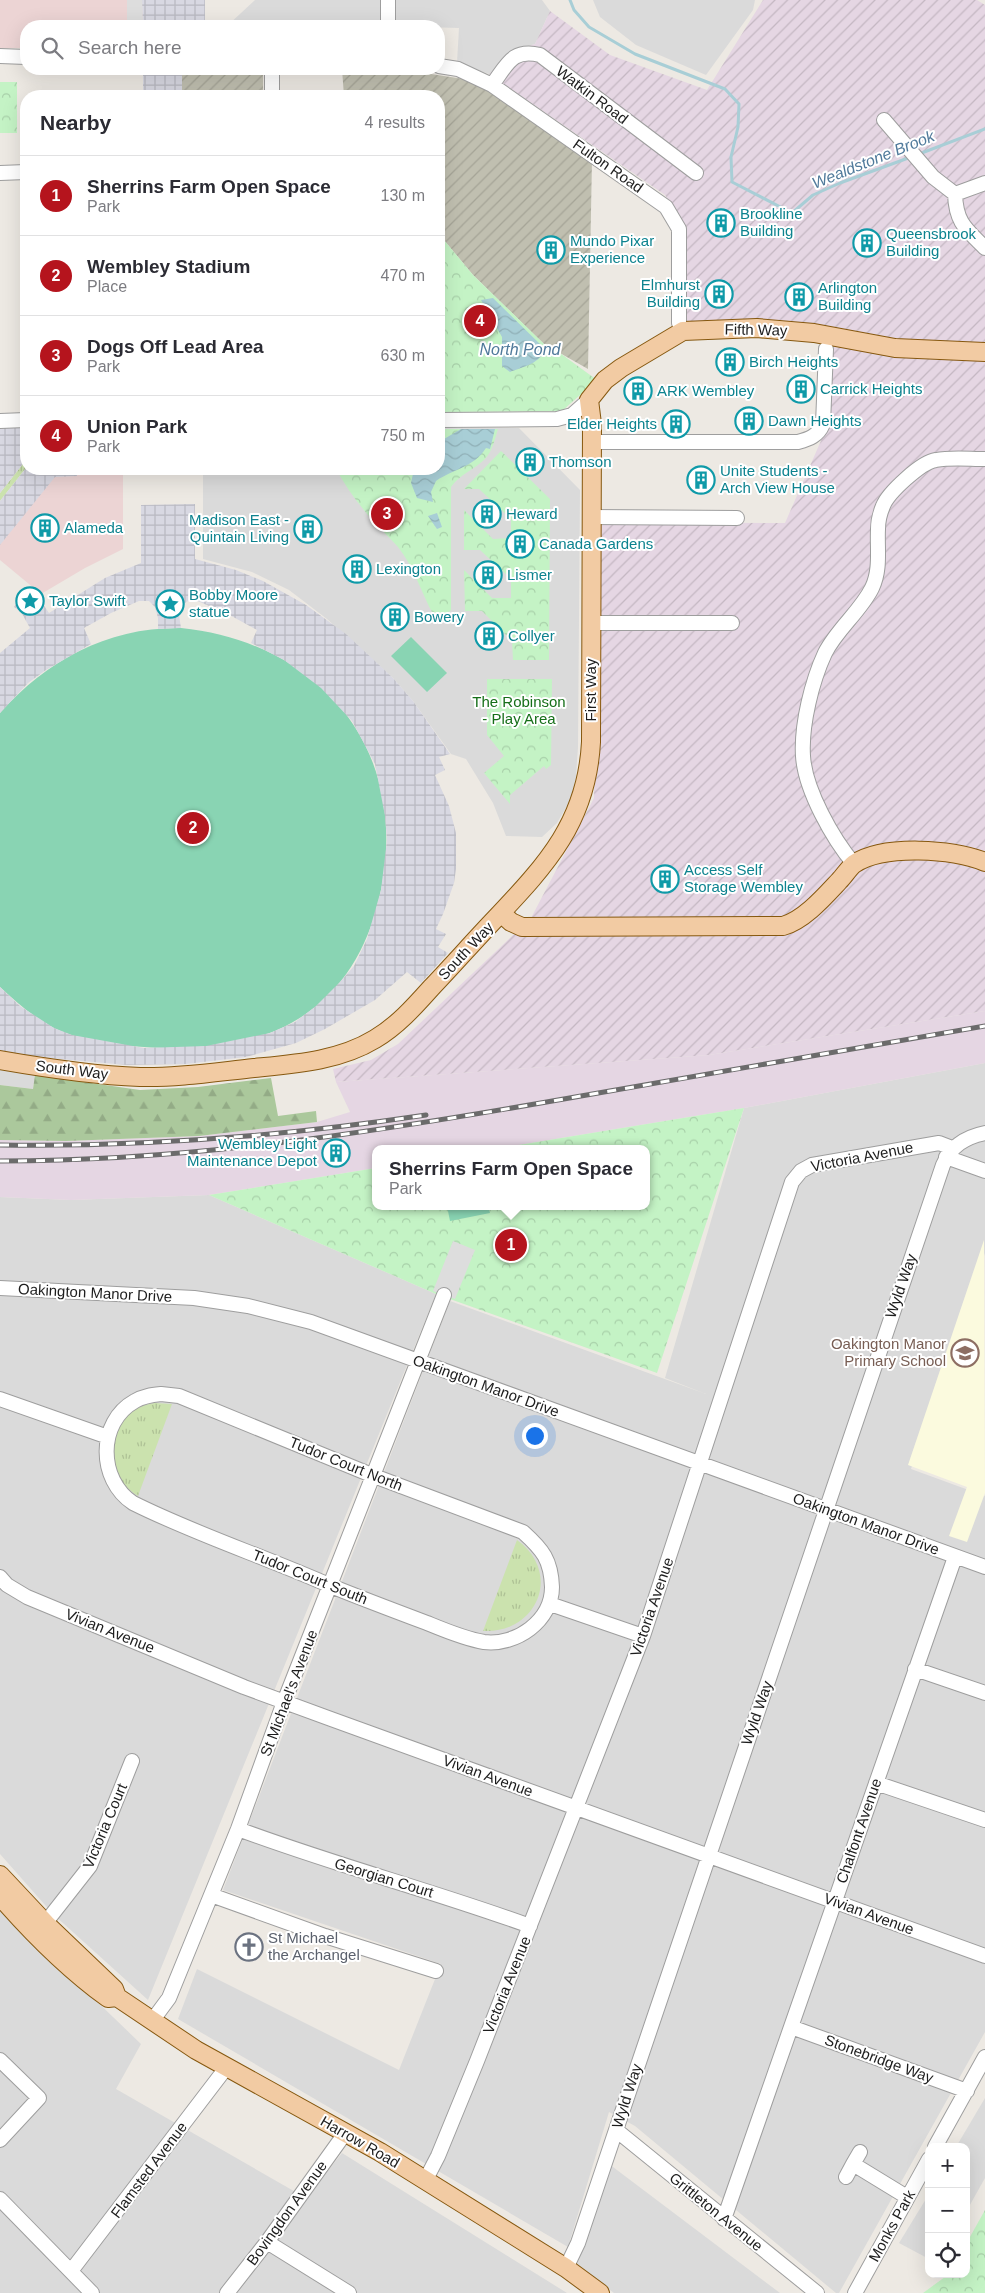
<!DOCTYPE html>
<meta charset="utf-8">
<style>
body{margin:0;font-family:Helvetica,sans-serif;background:#f2f2f3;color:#2b2b33}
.controls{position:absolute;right:15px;bottom:15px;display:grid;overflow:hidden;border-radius:10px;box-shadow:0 5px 20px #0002}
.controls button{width:45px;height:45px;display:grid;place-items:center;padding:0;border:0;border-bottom:1px solid #e1e1e2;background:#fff;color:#2b2b33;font:25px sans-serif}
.you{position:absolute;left:534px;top:1435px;width:18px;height:18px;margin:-12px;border:4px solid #fff;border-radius:50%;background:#1a73e8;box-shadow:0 0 0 8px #1a73e833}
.badge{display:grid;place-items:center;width:32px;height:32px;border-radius:50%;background:#b5141d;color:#fff;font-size:16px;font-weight:700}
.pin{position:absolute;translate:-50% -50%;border:2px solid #fff;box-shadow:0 1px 5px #0006}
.popup{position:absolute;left:372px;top:1145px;width:278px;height:65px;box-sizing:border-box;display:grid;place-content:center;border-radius:10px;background:#fff;filter:drop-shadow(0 1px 4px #0005);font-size:16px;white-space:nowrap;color:#7c7c81}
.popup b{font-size:19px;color:#2b2b33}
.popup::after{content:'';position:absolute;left:50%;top:100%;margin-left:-10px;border:10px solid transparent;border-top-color:#fff}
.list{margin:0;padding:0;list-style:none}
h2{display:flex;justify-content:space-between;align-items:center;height:65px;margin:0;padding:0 20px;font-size:21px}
h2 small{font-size:16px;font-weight:400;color:#7c7c81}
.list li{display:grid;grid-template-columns:32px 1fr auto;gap:15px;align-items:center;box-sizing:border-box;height:80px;padding:0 20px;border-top:1px solid #e1e1e2}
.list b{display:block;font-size:19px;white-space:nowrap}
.list p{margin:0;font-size:16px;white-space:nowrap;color:#7c7c81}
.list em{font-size:16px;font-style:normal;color:#7c7c81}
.icon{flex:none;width:28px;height:28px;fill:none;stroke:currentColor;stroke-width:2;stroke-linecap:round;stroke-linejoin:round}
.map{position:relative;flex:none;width:985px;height:2293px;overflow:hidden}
.search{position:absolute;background:#fff;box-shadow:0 5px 20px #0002;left:20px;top:20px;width:425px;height:55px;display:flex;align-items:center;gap:12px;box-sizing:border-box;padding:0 18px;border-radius:20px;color:#7c7c81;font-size:19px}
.panel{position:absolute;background:#fff;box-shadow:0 5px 20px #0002;left:20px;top:90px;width:425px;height:385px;border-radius:20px}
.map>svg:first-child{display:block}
.residential{fill:#dadada}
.commercial{fill:#ecd4d4}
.industrial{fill:url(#industrial-furrows)}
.education{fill:#fbfade}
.railway{fill:#e5d6e3}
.construction{fill:url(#construction-furrows)}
.grass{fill:url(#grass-tufts)}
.forest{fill:url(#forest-firs)}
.park{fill:url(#park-crowns)}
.pitch{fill:#89d4b3}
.parking{fill:#ddd}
.plaza{fill:url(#plaza-grid)}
.water{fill:url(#water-waves)}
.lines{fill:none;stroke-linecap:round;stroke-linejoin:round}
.stream{stroke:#a8ced6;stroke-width:3}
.minor-casing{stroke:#9e9e9e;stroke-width:16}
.major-casing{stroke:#86580f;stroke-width:20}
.minor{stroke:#fff;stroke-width:14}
.major{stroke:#f2cba3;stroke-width:18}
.rail-casing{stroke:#6b6b6b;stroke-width:5}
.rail{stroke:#fff;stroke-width:3;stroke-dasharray:9;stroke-linecap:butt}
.labels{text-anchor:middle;stroke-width:4;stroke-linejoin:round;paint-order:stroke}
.street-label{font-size:15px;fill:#1d1d1d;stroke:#fff}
.culture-label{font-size:15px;fill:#0d838f;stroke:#fff;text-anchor:start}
.park-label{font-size:15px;fill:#166f19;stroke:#fff}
.education-label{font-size:15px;fill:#785e54;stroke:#fff;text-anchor:end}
.worship-label{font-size:15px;fill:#5b616d;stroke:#fff;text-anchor:start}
.water-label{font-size:16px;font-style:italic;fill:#507a9b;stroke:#fff}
</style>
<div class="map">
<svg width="985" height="2293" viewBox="0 0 985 2293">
<defs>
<pattern id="industrial-furrows" width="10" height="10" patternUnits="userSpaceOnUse" patternTransform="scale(1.25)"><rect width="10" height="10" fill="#e5d6e3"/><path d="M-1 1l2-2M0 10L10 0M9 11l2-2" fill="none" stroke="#c4b7c2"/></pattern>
<pattern id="construction-furrows" width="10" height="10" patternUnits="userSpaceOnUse" patternTransform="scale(1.25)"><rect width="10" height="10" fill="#c0bfb0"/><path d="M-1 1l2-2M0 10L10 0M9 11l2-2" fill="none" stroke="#a5a497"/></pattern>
<pattern id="grass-tufts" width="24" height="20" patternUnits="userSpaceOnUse" patternTransform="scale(1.25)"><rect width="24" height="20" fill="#cbe2ae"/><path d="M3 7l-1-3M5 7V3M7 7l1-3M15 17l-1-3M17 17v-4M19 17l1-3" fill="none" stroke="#aec195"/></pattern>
<pattern id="forest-firs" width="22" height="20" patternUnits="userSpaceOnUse" patternTransform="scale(1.25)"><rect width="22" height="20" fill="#abc89c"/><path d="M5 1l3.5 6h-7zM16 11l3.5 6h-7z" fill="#93ab86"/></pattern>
<pattern id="park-crowns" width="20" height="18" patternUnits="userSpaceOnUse" patternTransform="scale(1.25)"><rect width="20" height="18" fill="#c4f3c5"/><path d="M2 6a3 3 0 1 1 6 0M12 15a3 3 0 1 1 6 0" fill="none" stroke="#a8d0a9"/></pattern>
<pattern id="plaza-grid" width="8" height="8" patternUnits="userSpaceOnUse" patternTransform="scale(1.25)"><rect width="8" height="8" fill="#d8d8e2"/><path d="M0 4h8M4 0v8" fill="none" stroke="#b9b9c1"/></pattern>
<pattern id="water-waves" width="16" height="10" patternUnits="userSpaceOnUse" patternTransform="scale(1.25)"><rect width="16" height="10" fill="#a8ced6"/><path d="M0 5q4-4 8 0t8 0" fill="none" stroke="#90b0b7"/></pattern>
</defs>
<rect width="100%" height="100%" fill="#ede9e3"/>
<path class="residential" d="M255 0H381V26H227Z
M392 0H542L550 11 535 44 520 49 489 74 457 63 459 28 392 26Z
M593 0H755L753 10 706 75 636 45 600 17Z
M439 428H519L580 490 578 747 576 776 571 799 557 823 542 837 506 836 493 803 466 759 451 754 413 701 393 678 327 619 289 590 252 572 203 559V469H439Z
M985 1063V1253L911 1469 985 1496V2032L839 2293H836L635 2126 609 2112 568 2247 178 2019 197 1969 399 2070 441 1964 223 1890 450 1301 706 1394 665 1378 744 1108Z
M0 1070 35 1075 33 1089 0 1085Z
M209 1195 436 1294 148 2000 53 1914 0 1854V1197L71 1200Z
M0 1908 141 2044 116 2089 306 2198 342 2153 567 2293H0Z
M985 2098V2178L966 2212V2147H956Z
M609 2164 780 2293H614L573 2262Z
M929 2194V2259L899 2243Z"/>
<path class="commercial" d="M0 0H142L143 26H26V48H0Z
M50 469H123V549L85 568 41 594 0 560V533Z"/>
<path class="industrial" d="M763 0H977L985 5V1011L709 1055 336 1082 333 1069 371 1060 398 1044 531 918 594 798 599 522 785 523 827 427 831 327 686 324 681 221 665 195 489 74 520 49 535 44 550 11 610 55 707 90Z"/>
<path class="education" d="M984 1240 985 1493 967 1542 949 1536 967 1487 908 1465Z"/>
<path class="railway" d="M985 1011V1063L744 1108 495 1149H376V1168L209 1195 71 1200 0 1197V1140L66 1141 199 1136 317 1122 350 1112 336 1082 709 1055Z"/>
<path class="construction" d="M182 69H263V96H182Z
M342 69 424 73 464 79 492 91 592 160 588 369 544 344 473 275 439 234V96H344Z"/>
<path class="grass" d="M26 460V468L0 501V493Z
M155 1403 172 1404 138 1496C98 1472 106 1409 155 1403Z
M517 1540C563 1573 537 1634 483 1631Z"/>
<path class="forest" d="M35 1075 140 1090 198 1087 271 1078 278 1116 316 1111 317 1122 199 1136 66 1141 0 1140V1085L33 1089Z"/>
<path class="park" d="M0 82H17V133H0Z
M439 234 473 275 544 344 553 348 597 380 562 411 439 412Z
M439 429H498C495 439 492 452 485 459 474 470 460 474 451 487V610L444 616 433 614C421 592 414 567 398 547 393 541 387 536 382 530 364 512 348 491 336 469H439Z
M501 451 550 499 549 660H513L512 641 482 611H465L464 570 492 598H511V579L480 550H464V510L493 539 511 538V519L479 489H464Z
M487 679H552L551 765 546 769 544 766 510 795V804L484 773 504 756 487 735Z
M744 1108 657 1373 436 1294 209 1195 376 1168V1206H646V1149H495Z
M985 2210V2293H923L949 2274H966V2244Z"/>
<path class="pitch" d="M181 628C325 643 413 755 379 899 367 950 340 996 293 1022 256 1044 206 1048 164 1048 131 1047 84 1043 54 1028 34 1018 16 1002 0 987V713C47 660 108 627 181 628Z
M411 637 447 673 427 692 391 656Z
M447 1206H488L490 1213 450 1221Z"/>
<path class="parking" d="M127 0H142L143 26H127Z
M453 1241 475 1250 455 1299 433 1291Z"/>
<path class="plaza" d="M142 0H205V26H143Z
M143 69H182V96H143Z
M0 425H26V460L0 493Z
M26 468 77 469V476L55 477 0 545V501Z
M195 504V559L236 570 263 581 306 605 346 634 393 678 413 701 450 754 439 757 445 770 435 775 449 806 456 833V869L454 883 443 914 436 929 446 934 438 947 448 953 421 983 407 972 375 1000 325 1029 296 1043 246 1057 186 1064 127 1065 36 1057 0 1051V987L20 1006 54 1028 72 1035 144 1048 206 1046 270 1033 295 1022 316 1006 339 983 354 966 367 939 381 890 387 840 385 816 375 764 352 721 321 688 284 660 251 643 257 630 226 613 195 600 188 601 182 605 179 615 181 628 158 629V618L155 607 149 601H139L111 613 84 628 91 644 46 670 28 683 0 713V653L30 628 21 612 14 607 27 589 39 598 49 613 105 578 141 563V505Z"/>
<path class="water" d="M493 298 544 348C543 363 522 367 510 372L502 366V337L481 300Z
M461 429H495L490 449 486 448C473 468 453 469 436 481L431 492 433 502 417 498 411 483 414 469H439V442Z
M437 513 442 527 437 529 428 516Z"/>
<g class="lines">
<path class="stream" d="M570 0 574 10 589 27 635 54 725 89 739 104 738 127 731 157 732 182 792 213 813 195 840 183 911 157
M919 154 985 129"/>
<g class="minor-casing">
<path id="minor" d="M388 0V26
M0 56 26 57
M439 66 458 69 492 85 666 207 679 229V323L683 331
M272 69V96
M492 85C507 65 512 48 540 55L696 173
M884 120 933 177 955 194C956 223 966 229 985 248
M0 173 26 172
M955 194 985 183
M439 420 557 419 572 415 589 400
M0 421 26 420
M590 442H798C809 439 818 436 823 424L826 349
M591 517 737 518
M590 623H732
M854 864C833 839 805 790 803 756 801 725 812 681 825 653 837 629 860 612 872 588 881 569 877 549 878 529 878 522 880 513 883 506 888 493 921 462 936 460 951 457 969 459 985 459
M946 1157 985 1171
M0 1288 194 1298 248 1306 311 1322 985 1567
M161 1394 179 1396 374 1476 523 1532C543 1550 551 1560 552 1587 552 1621 516 1646 484 1642 465 1639 444 1630 427 1623 395 1611 363 1599 331 1586 266 1557 197 1535 133 1503 98 1480 97 1422 135 1401 143 1396 152 1395 161 1394Z
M0 1399 108 1437
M0 1577 7 1585 27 1597 244 1687 331 1719 985 1956
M550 1604 643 1636
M915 1669 985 1693
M876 1783 985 1820
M238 1829C334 1865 434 1891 530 1926
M211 1895 325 1936 436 1971
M39 1931 90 1866 132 1761
M152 2021 169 1998 238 1829 284 1702 444 1295
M791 2027 967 2091
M0 2060 39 2098 0 2140
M616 2130 817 2293
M935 2147 985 2057
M860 2152 853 2164 907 2197
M846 2177 853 2164
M425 2181 438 2156 477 2061 643 1636 792 1182 801 1171 812 1165 939 1143 952 1148
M0 2199 92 2293
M724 2219 955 1557
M267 2242 349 2293
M566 2268 578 2243 616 2130 943 1165C951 1146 965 1137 985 1133
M71 2271 226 2068
M227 2293 267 2242 346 2132
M855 2293 929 2159"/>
</g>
<g class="major-casing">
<path id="major" d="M501 913 511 922 522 927 783 926C804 920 824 897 839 881 844 876 849 868 854 864 884 844 953 849 985 862
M0 1060C46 1068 93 1075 140 1077 178 1078 216 1072 254 1068 295 1064 339 1061 375 1039 397 1026 414 1007 431 988 453 965 474 941 496 918 547 864 587 821 591 742L592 424 589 400 605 380 621 368 683 331 757 328 814 333 895 348 985 352
M0 1875 46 1924 114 1989 117 1997 196 2050 380 2152 566 2268 600 2293
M0 1896C33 1934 68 1969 108 1998L117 1997"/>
</g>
<use href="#minor" class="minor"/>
<use href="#major" class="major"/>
<g class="rail-casing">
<path id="rail" d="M0 1145C143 1147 285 1136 426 1115
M0 1161C196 1161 388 1130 581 1096 716 1073 850 1049 985 1026"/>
</g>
<use href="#rail" class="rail"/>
</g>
<defs>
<g id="building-ring" transform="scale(1.4375)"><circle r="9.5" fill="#fff" stroke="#0f9aa8" stroke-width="1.5"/><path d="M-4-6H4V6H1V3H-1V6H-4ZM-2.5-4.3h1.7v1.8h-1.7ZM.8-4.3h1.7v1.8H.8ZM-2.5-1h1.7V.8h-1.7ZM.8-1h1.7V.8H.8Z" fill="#0f9aa8"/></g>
<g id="sight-ring" transform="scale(1.4375)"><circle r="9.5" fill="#fff" stroke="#0f9aa8" stroke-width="1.5"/><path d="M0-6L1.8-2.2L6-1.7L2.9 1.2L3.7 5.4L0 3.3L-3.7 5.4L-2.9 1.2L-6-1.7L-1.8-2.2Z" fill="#0f9aa8"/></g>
<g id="school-ring" transform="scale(1.4375)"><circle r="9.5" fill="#fff" stroke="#8d6e63" stroke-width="1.5"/><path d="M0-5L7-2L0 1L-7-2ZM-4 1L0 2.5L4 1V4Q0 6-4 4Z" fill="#8d6e63"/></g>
<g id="church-ring" transform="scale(1.4375)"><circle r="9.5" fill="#fff" stroke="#6b7280" stroke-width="1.5"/><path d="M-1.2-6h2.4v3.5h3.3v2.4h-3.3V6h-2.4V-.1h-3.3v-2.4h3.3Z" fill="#6b7280"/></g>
</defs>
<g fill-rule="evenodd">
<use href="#building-ring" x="721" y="223"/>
<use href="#building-ring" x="867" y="243"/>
<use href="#building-ring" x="551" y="250"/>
<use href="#building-ring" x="719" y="294"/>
<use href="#building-ring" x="799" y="297"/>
<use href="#building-ring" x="730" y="362"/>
<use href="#building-ring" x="801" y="389"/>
<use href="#building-ring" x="638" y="391"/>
<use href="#building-ring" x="749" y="421"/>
<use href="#building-ring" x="676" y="424"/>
<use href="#building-ring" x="530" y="462"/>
<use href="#building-ring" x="701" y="480"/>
<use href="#building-ring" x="487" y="514"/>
<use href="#building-ring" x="45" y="528"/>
<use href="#building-ring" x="308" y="529"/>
<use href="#building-ring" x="520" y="544"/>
<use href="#building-ring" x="357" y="569"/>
<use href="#building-ring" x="488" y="575"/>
<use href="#sight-ring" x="30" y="601"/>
<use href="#sight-ring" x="170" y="604"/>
<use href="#building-ring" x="395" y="617"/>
<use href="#building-ring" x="489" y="636"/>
<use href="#building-ring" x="665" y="879"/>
<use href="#building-ring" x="336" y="1153"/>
<use href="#school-ring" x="965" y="1353"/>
<use href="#church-ring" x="249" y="1947"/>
</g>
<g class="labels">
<g class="street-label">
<text transform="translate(592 95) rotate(37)" y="5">Watkin Road</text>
<text transform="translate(608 166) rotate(35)" y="5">Fulton Road</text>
<text transform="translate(756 330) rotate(1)" y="5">Fifth Way</text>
<text transform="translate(591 690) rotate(-90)" y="5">First Way</text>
<text transform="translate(466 951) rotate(-47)" y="5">South Way</text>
<text transform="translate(72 1070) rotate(7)" y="5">South Way</text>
<text transform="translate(862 1157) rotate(-11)" y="5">Victoria Avenue</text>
<text transform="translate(901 1286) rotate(-71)" y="5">Wyld Way</text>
<text transform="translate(95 1293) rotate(3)" y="5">Oakington Manor Drive</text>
<text transform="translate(486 1386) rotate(20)" y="5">Oakington Manor Drive</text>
<text transform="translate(346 1464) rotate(22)" y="5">Tudor Court North</text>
<text transform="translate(866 1524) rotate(20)" y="5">Oakington Manor Drive</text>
<text transform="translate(310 1577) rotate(22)" y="5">Tudor Court South</text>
<text transform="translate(652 1607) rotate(-71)" y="5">Victoria Avenue</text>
<text transform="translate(110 1631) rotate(22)" y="5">Vivian Avenue</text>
<text transform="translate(289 1693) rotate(-69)" y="5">St Michael's Avenue</text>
<text transform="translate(757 1713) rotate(-71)" y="5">Wyld Way</text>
<text transform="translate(488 1776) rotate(20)" y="5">Vivian Avenue</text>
<text transform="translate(105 1826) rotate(-67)" y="5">Victoria Court</text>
<text transform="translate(859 1831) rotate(-71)" y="5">Chalfont Avenue</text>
<text transform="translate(384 1878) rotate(17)" y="5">Georgian Court</text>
<text transform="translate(869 1914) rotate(20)" y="5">Vivian Avenue</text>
<text transform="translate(507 1985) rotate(-68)" y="5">Victoria Avenue</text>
<text transform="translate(879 2059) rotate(20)" y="5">Stonebridge Way</text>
<text transform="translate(627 2096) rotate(-72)" y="5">Wyld Way</text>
<text transform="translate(360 2142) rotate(30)" y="5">Harrow Road</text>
<text transform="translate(149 2170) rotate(-53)" y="5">Flamsted Avenue</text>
<text transform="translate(716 2212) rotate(39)" y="5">Grittleton Avenue</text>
<text transform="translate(287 2213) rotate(-54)" y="5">Bovingdon Avenue</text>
<text transform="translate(892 2226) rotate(-61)" y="5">Monks Park</text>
</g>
<g class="culture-label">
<text x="740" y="219">Brookline<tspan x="740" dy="17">Building</tspan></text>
<text x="886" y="239">Queensbrook<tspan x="886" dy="17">Building</tspan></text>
<text x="570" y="246">Mundo Pixar<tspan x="570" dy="17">Experience</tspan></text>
<text x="700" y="290" text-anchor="end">Elmhurst<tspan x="700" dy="17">Building</tspan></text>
<text x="818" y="293">Arlington<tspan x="818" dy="17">Building</tspan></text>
<text x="749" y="367">Birch Heights</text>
<text x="820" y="394">Carrick Heights</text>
<text x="657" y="396">ARK Wembley</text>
<text x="768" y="426">Dawn Heights</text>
<text x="657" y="429" text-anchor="end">Elder Heights</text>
<text x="549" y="467">Thomson</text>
<text x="720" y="476">Unite Students -<tspan x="720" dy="17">Arch View House</tspan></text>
<text x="506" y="519">Heward</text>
<text x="289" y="525" text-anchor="end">Madison East -<tspan x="289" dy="17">Quintain Living</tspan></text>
<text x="64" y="533">Alameda</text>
<text x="539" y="549">Canada Gardens</text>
<text x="376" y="574">Lexington</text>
<text x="507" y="580">Lismer</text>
<text x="189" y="600">Bobby Moore<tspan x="189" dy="17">statue</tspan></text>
<text x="49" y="606">Taylor Swift</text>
<text x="414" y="622">Bowery</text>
<text x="508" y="641">Collyer</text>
<text x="684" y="875">Access Self<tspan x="684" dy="17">Storage Wembley</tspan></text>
<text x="317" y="1149" text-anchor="end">Wembley Light<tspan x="317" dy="17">Maintenance Depot</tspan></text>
</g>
<g class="park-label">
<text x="519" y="707">The Robinson<tspan x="519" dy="17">- Play Area</tspan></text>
</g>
<g class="education-label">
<text x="946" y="1349">Oakington Manor<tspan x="946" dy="17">Primary School</tspan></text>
</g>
<g class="worship-label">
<text x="268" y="1943">St Michael<tspan x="268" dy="17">the Archangel</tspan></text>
</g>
<g class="water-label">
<text transform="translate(873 159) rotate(-22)" y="6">Wealdstone Brook</text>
<text x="520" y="355">North Pond</text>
</g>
</g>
</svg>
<div class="controls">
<button>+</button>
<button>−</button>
<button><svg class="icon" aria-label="locate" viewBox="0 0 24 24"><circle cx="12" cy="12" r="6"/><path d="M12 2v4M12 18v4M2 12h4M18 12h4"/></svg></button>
</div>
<div class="you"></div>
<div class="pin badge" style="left:511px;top:1245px">1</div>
<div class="popup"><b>Sherrins Farm Open Space</b>Park</div>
<div class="pin badge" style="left:193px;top:828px">2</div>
<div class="pin badge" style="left:387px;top:514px">3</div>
<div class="pin badge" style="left:480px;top:321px">4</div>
<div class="search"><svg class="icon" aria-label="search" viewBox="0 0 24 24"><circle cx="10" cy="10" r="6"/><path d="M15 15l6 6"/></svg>Search here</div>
<section class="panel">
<h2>Nearby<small>4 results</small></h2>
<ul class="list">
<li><span class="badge">1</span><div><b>Sherrins Farm Open Space</b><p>Park</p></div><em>130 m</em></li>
<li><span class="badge">2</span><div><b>Wembley Stadium</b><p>Place</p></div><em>470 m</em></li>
<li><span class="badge">3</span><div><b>Dogs Off Lead Area</b><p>Park</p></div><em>630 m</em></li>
<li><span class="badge">4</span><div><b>Union Park</b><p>Park</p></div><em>750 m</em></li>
</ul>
</section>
</div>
